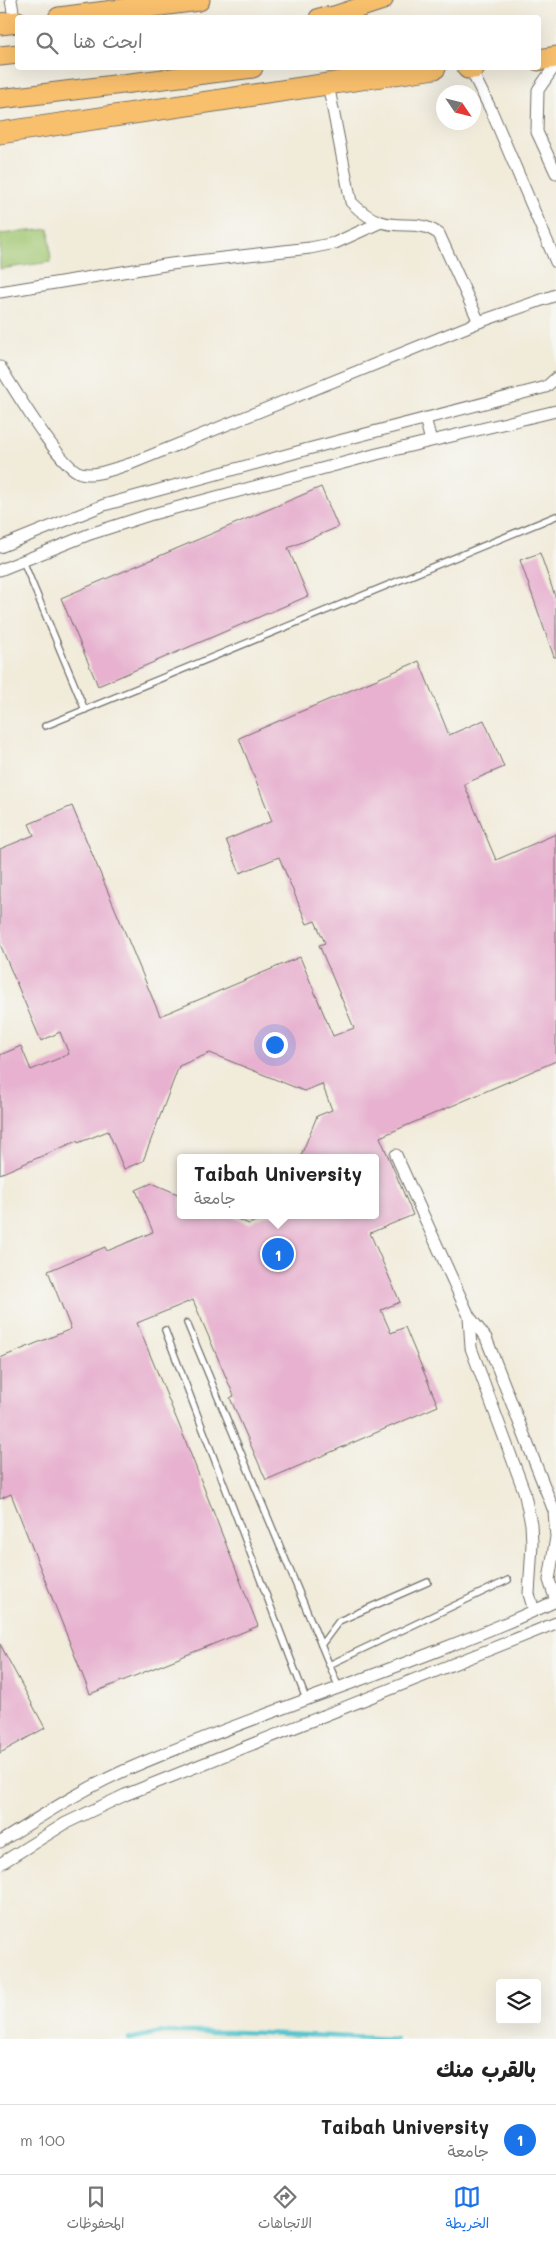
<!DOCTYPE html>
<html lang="ar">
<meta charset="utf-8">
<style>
body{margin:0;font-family:Mali,"Playpen Sans Arabic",sans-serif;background:#f6f6f6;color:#222;direction:rtl}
.controls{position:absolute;right:15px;bottom:15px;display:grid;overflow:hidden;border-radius:5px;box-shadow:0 5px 20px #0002}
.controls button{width:45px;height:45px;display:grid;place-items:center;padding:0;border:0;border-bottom:1px solid #e0e0e0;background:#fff;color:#222;font:25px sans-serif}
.compass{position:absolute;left:436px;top:85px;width:45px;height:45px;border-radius:50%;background:#fff;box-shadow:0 5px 20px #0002;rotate:125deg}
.you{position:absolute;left:274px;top:1044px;width:18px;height:18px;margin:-12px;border:4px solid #fff;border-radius:50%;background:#1a73e8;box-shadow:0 0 0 8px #1a73e833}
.badge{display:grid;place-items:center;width:32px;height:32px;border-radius:50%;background:#1a73e8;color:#fff;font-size:16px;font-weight:700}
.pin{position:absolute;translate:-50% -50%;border:2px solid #fff;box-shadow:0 1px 5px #0006}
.popup{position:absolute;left:177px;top:1154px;width:202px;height:65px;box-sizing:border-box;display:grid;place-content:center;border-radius:5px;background:#fff;filter:drop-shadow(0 1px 4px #0005);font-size:16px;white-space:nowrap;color:#767676}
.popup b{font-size:19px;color:#222}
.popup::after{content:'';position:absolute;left:50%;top:100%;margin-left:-10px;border:10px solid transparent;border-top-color:#fff}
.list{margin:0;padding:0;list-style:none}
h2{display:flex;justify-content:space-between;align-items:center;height:65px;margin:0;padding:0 20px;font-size:21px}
h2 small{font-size:16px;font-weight:400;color:#767676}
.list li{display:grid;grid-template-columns:32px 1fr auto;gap:15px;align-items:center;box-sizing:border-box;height:70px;padding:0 20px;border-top:1px solid #e0e0e0}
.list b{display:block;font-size:19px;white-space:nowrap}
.list p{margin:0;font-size:16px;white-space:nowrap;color:#767676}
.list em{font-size:16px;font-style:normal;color:#767676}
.icon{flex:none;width:28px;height:28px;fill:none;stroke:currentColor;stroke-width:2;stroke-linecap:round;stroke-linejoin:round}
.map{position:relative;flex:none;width:556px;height:2039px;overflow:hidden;direction:ltr}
.search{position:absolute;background:#fff;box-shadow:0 5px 20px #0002;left:15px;right:15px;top:15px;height:55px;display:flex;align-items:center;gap:12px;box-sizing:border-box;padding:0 18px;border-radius:5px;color:#767676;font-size:19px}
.sheet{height:135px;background:#fff}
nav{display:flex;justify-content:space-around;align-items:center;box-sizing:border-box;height:70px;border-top:1px solid #e0e0e0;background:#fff;font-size:14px;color:#767676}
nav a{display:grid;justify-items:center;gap:2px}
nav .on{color:#1a73e8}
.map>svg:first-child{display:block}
.green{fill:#a2c772;stroke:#66794e}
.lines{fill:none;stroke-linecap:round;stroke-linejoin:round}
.stream{stroke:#59c6ce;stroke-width:4.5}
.building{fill:#e7b1cf}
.service-casing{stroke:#706e68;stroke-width:8}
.minor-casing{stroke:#706e68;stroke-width:13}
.primary-casing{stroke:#706e68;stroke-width:21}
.motorway-casing{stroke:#706e68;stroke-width:23}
.service{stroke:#fff;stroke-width:5.5}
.minor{stroke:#fff;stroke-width:11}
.primary{stroke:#f8bf6c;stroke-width:19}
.motorway{stroke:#f8bf6c;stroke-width:21}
</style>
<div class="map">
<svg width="556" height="2039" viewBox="0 0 556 2039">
<rect width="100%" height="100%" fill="#f6f6f2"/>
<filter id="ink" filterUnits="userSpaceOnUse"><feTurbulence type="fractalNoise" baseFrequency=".02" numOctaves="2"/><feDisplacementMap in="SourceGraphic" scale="10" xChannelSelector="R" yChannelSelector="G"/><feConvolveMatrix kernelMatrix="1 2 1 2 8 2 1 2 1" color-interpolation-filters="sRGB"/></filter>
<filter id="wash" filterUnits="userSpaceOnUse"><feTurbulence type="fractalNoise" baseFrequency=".0096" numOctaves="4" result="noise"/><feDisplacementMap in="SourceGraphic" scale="20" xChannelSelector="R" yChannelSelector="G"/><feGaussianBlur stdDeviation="1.12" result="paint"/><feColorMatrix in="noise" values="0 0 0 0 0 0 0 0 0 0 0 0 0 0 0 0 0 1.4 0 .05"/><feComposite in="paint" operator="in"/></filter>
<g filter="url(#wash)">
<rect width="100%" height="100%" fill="#f1ebda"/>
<path class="green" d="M49 229 51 262 0 269V234Z"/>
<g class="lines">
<path class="stream" d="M129 2039 161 2032H238L396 2039"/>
</g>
<g id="blocks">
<path class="building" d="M321 487 338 527 288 548 308 596 98 686 61 598Z
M540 553 556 599V657H554L520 560Z
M419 661 449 735 484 720 504 767 464 784 496 860 556 834V1061L380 1137 413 1215 370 1233 400 1302 381 1310 391 1333 405 1327 438 1406 266 1480 230 1398 234 1396 193 1300 137 1323 184 1437 258 1626 90 1694 11 1494 0 1499V1358L71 1329 48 1271 105 1247 107 1251 153 1232 136 1190 152 1183 180 1195V1215H227L249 1224 268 1215H376V1158H300L317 1116 332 1110 322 1084 304 1091 210 1053 179 1066 143 1161 124 1169 108 1131 78 1143 77 1141 0 1174V1055L21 1046 31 1070 69 1054 60 1032 41 1041 0 944V849L34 835 29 824 72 806 160 1016 300 957 333 1036 354 1028 319 945 325 943 315 921 307 924 279 857 240 873 226 840 272 821 239 738Z
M0 1644 45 1728 0 1753Z"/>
</g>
</g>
<g filter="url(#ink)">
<use href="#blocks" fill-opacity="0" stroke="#706e68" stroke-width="1"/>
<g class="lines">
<g class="service-casing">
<path id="service" d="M23 561 85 710
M45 726 556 516
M187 1323 339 1688
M165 1330 306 1699
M321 1645 339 1621 428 1582
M329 1665 508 1580"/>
</g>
<g class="minor-casing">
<path id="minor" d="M11 0 15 23
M556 64 538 90 537 132 556 173
M470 68 491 110 556 262
M328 84 351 202C359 210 370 219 381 222 403 229 418 219 439 234L479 322
M0 292 171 264 310 248 335 243 381 222
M0 367C13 387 61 469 81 473 96 477 115 468 130 464L479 322 556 295
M425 418 431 441
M0 547 104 505 308 449 546 387 556 378
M0 570 90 534 149 515 377 454 556 411
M396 1155 469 1316
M534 1611 529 1594 532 1544 531 1524 524 1491 471 1348 469 1316 486 1338 554 1511 556 1537 549 1580 556 1601
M0 1842C43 1815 87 1786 135 1766 273 1707 419 1664 556 1601
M0 1864 66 1823 125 1795 556 1623"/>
</g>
<g class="primary-casing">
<path id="primary" d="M319 18 334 16 383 0
M0 56 18 54
M0 99 253 68"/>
</g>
<g class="motorway-casing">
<path id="motorway" d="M59 18 199 0
M0 24 18 22
M538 60 556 57
M468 68H474
M0 133 435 68"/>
</g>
<use href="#service" class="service"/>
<use href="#minor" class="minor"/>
<use href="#primary" class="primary"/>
<use href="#motorway" class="motorway"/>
</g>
</g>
</svg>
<div class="controls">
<button><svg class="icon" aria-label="layers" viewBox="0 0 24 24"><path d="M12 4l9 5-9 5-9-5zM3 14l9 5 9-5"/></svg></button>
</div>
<svg class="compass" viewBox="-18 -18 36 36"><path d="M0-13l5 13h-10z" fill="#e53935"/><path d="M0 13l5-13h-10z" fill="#767676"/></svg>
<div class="you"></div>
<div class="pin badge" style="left:278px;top:1254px">1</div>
<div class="popup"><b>Taibah University</b>جامعة</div>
<div class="search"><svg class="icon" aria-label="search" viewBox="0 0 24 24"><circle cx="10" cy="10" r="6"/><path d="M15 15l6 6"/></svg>ابحث هنا</div>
</div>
<section class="sheet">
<h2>بالقرب منك<small></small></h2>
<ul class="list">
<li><span class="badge">1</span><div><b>Taibah University</b><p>جامعة</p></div><em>100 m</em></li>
</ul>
</section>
<nav>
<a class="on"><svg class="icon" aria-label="map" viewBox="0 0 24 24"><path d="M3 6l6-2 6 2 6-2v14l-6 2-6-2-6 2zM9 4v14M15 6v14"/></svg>الخريطة</a>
<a><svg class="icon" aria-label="directions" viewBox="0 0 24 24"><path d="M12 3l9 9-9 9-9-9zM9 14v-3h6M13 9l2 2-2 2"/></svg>الاتجاهات</a>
<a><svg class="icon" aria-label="saved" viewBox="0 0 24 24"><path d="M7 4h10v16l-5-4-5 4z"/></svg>المحفوظات</a>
</nav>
